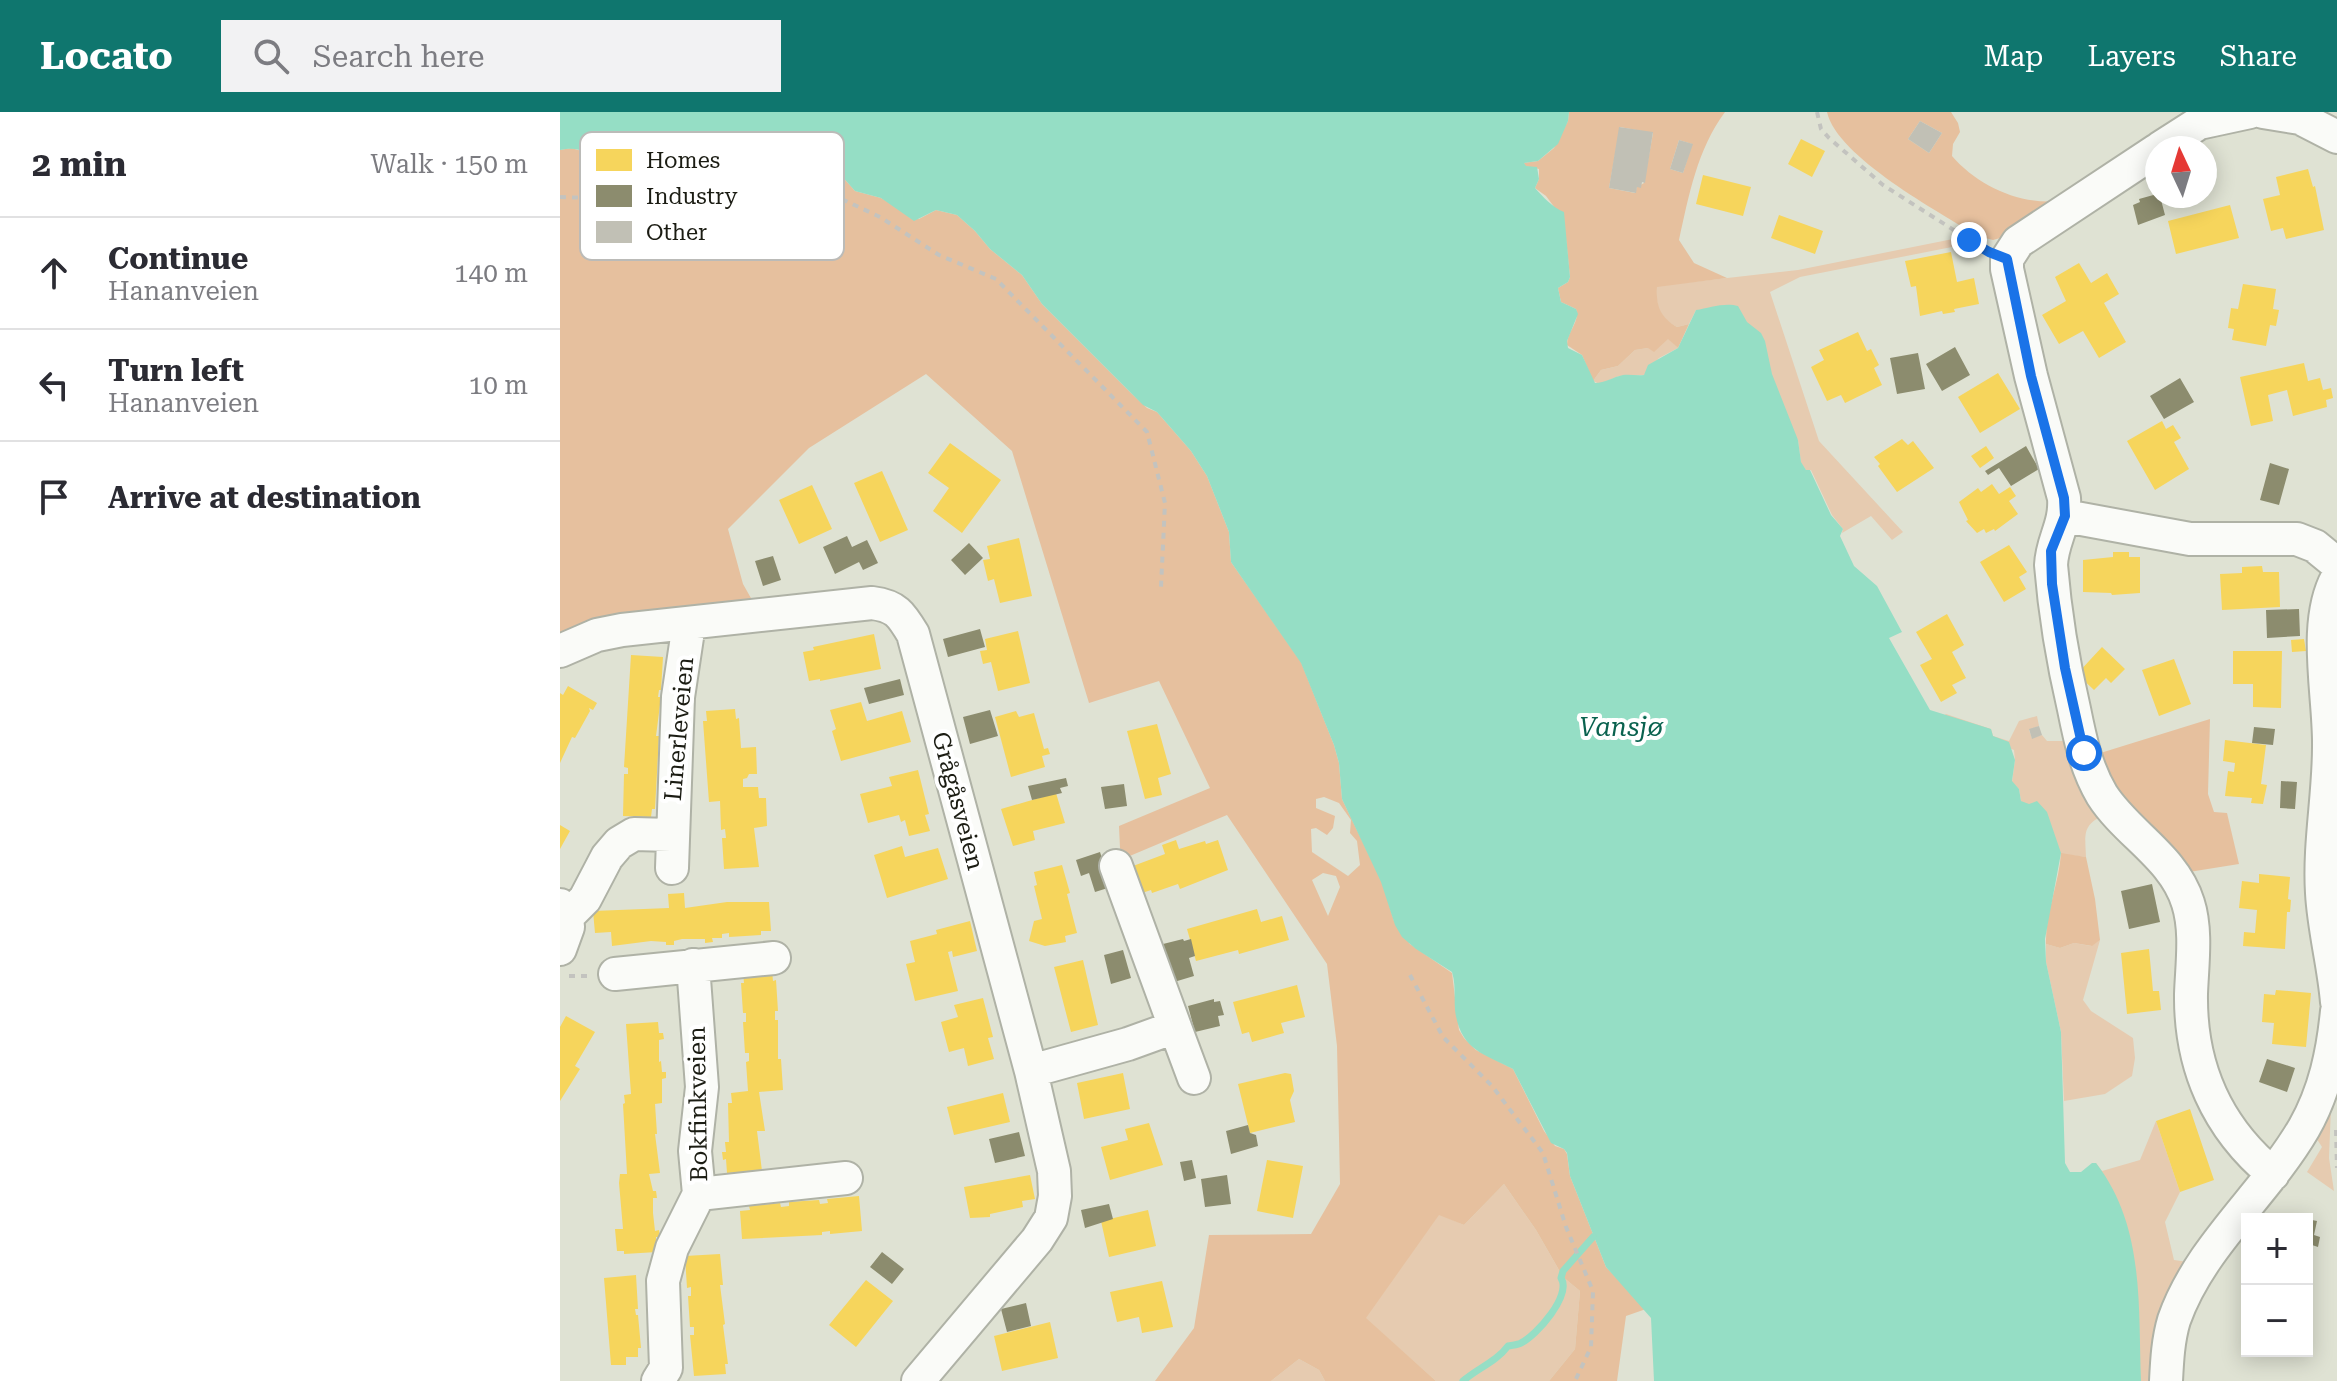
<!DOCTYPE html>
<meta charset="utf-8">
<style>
body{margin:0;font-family:"Roboto Serif",serif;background:#f2f2f3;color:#2b2b33}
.controls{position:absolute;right:24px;bottom:24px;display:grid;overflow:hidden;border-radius:0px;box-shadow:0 4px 20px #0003}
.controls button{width:72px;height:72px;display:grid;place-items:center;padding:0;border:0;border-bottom:2px solid #e1e1e2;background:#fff;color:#2b2b33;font:40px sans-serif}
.compass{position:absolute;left:1585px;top:24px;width:72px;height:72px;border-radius:50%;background:#fff;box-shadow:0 4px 20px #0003;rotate:356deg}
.stop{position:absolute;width:24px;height:24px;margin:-18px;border:6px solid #1a73e8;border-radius:50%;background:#fff}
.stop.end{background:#1a73e8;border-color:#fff;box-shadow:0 2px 8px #0008}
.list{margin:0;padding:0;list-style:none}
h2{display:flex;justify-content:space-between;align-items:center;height:104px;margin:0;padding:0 32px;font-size:34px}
h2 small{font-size:26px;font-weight:400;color:#7c7c81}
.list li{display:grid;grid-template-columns:52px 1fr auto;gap:24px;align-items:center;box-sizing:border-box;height:112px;padding:0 32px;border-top:2px solid #e1e1e2}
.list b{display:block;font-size:30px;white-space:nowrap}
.list p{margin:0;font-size:26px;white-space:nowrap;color:#7c7c81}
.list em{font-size:26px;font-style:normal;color:#7c7c81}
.icon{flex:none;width:44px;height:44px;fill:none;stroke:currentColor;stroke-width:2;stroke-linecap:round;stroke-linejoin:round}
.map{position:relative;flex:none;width:1777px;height:1269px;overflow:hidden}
header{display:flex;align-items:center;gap:48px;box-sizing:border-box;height:112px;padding:0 40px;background:#0f766e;color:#fff}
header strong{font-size:38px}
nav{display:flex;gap:44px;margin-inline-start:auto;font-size:28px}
.search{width:560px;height:72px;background:#f2f2f3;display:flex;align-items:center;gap:20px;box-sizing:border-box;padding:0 28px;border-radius:0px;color:#7c7c81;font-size:30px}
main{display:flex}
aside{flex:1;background:#fff}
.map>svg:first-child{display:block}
.green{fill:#e6cbb0}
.forest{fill:#e6c09e;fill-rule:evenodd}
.water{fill:#95dec5}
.homes{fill:#f6d55c}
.industry{fill:#8c8c6e}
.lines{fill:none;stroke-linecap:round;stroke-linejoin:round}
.stream{stroke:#95dec5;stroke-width:7}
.building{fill:#c1c0b5}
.minor-casing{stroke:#afb2a6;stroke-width:36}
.path{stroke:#c3c3bf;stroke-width:4;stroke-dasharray:6 6;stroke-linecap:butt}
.minor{stroke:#fafbf8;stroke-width:32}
.route{stroke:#1a73e8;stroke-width:10}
.labels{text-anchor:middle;stroke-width:8;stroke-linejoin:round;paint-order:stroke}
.street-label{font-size:24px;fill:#1b1c13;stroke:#fff}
.water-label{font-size:26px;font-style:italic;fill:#0a624f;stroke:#fff}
.key{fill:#fff;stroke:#bbbbb8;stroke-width:2}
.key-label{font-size:22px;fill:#1b1c13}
</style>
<header>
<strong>Locato</strong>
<div class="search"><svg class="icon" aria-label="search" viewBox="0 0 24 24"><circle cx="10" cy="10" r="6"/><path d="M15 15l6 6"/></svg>Search here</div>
<nav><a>Map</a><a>Layers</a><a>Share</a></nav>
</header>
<main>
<aside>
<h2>2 min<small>Walk · 150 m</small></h2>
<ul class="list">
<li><svg class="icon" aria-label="ahead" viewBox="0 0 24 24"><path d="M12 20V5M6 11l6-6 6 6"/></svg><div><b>Continue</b><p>Hananveien</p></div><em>140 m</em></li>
<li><svg class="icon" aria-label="left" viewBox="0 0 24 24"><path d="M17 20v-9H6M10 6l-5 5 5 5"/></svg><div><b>Turn left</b><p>Hananveien</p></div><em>10 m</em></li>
<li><svg class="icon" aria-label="arrive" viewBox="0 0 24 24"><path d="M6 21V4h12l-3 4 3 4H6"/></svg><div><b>Arrive at destination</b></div></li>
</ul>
</aside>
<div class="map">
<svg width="1777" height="1269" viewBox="0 0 1777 1269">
<rect width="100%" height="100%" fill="#dfe2d3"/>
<path class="green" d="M1393 127 1402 133 1240 165 1210 180 1259 329 1343 420 1332 428 1311 404 1282 421 1283 417 1272 403 1251 358H1246L1241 351 1238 328 1149 198H1136L1129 212 1117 215C1098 204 1096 196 1097 174L1238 158Z
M1108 226 1118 236 1099 246 1084 263 1059 264 1040 272 1033 269 1041 258 1058 254 1075 238 1088 236Z
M1386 602 1431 617 1433 624 1449 629 1459 609 1477 604 1479 614 1469 618 1472 626 1482 623 1487 629H1507L1546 702C1522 713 1525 721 1526 745L1501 742 1461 689 1459 677 1452 670 1455 648 1454 638 1379 607Z
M1540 828 1523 888 1531 899 1573 926 1575 946 1572 964 1545 982 1504 989 1501 920 1486 850V832L1500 836 1514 831 1531 834Z
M1771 995 1769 1046 1774 1079 1747 1060 1762 1035 1753 1021Z
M1596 1009 1620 1080 1605 1110 1614 1148 1628 1150 1592 1269H1558L1532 1051H1536L1542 1059 1580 1048Z
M944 1072 976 1118 1003 1165 1020 1179 1015 1237 989 1269H876L805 1206 879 1102 904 1113Z
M739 1247 759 1258 765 1269H711Z"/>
<path class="forest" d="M1009 0H1165C1137 38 1129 83 1119 128L1134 151 1167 166 1097 175C1096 194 1100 205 1117 215L1129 212 1118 236 1108 227 1094 240 1088 236 1075 238 1058 254 1041 258 1033 269 1022 243 1007 233C1007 219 1020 211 1016 197L1001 190 998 176 1008 170 1010 165 1004 108 986 84 975 76 979 67V57L965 54 964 51 978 49 994 36 1008 9ZM1060 15 1093 21 1084 71 1077 75 1075 81 1049 76ZM1119 28 1132 32 1123 61 1110 57Z
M1267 0H1391L1398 11 1400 20 1393 32 1392 44C1417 73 1459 93 1498 89L1444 125 1433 128 1418 124C1379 100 1277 45 1267 0ZM1360 9 1382 21 1369 41 1348 27Z
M11 36 29 41 37 55 49 62 171 51 255 49 280 62 295 79 321 86 342 98 350 106 359 107 376 98 397 103 415 119 430 137 462 163 482 192 570 280 587 296 597 300 631 339 647 364 669 420 671 450 741 550 774 633 779 651 782 687 822 770 834 809 850 832 892 861 899 918 904 926 916 938 953 957 984 1019 995 1034 1004 1037 1007 1042 1010 1064 1046 1155 1086 1197 1066 1204 1057 1269H989L1015 1237 1020 1179 1003 1165 976 1118 944 1072 904 1113 879 1103 806 1206 876 1269H765L759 1258 739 1247 711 1269H595L634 1216 649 1123 751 1122 780 1072 777 934 767 852 667 703 565 746 560 736 559 714 650 676 599 569 529 591 452 339 366 262 249 336 168 417 183 472 196 495 0 523V38ZM764 685 779 691 791 708 790 721 797 729 800 753 788 764 752 740 751 717 756 716 767 723 773 716 775 704 756 696V687ZM763 761 776 764 780 775 768 804 752 768Z
M1650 607 1648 682 1654 700 1667 701 1679 752 1629 760 1558 692 1534 643Z
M1501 741 1526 745 1535 787 1540 828 1532 834 1514 831 1500 836 1486 832C1485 801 1499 772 1501 741Z"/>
<path class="water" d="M0 0H1009L1008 9 998 32 978 49 964 51 966 54 977 55 979 67 975 76C983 85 992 95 1004 100L1010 165 1008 170 998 176 1001 190 1016 197 1018 202 1007 229 1008 236 1022 243 1035 271C1045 271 1053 265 1063 263 1070 262 1077 264 1084 263L1088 253 1118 236 1136 198C1149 196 1165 190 1178 194L1187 210 1201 221 1205 229 1212 262 1238 328 1241 350 1246 358H1250L1271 403 1283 417 1280 424 1294 454 1317 474 1342 520 1329 526 1370 598 1431 617 1433 624 1449 630 1455 648 1452 669 1459 677 1461 689 1469 692 1477 689 1487 700 1501 741 1485 827 1486 850 1501 920 1505 1051 1510 1060H1521L1532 1051H1536C1585 1114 1578 1194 1581 1269H1094L1091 1206 1046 1155 1010 1064 1007 1041 1004 1037 991 1031 953 957C924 942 900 938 895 898 894 886 896 872 892 860L856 837 842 825 835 813 821 770 782 687 779 651 774 633 741 551 671 450 669 420 647 364 631 339 597 300 583 293 482 192 462 163 430 137 415 119 397 103 376 98 354 109 321 86 295 79 280 62 255 49 171 51 49 62C25 55 34 31 0 38Z"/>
<path class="homes" d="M1241 27 1265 39 1252 65 1228 52Z
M1748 57 1753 75 1755 74 1764 118 1726 127 1723 116 1711 119 1703 87 1720 83 1716 65Z
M1143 63 1191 75 1183 104 1136 92Z
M1670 93 1679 126 1616 142 1608 109Z
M1219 103 1263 119 1255 142 1211 126Z
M1391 140 1397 170 1414 166 1419 192 1394 197 1395 200 1383 202 1382 199 1360 204 1356 174 1351 175 1345 149Z
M1519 151 1531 171 1547 161 1559 182 1544 191 1566 230 1539 246 1523 219 1499 232 1482 203 1506 189 1495 165Z
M1683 172 1716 177 1713 197 1719 198 1716 214 1710 213 1706 234 1672 228 1674 217 1668 216 1671 196 1678 197Z
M1298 220 1307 239 1311 237 1319 253 1314 256 1322 273 1285 291 1281 283 1267 289 1251 255 1264 248 1259 238Z
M1744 251 1748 269 1760 266 1763 278 1771 276 1773 286 1766 288 1767 295 1733 304 1727 278 1708 283 1713 309 1691 314 1680 265Z
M1438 261 1460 297 1420 321 1398 285Z
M1602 309 1606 317 1613 313 1621 326 1614 330 1629 357 1595 378 1567 329Z
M1342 327 1348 333 1353 329 1374 356 1337 380 1318 354 1320 352 1314 345Z
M390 331 441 368 402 421 373 399 389 376 368 361Z
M1426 334 1434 346 1420 356 1411 344Z
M322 359 348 418 320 430 294 371Z
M1432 372 1439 382 1450 375 1456 384 1449 389 1458 402 1435 419 1434 417 1426 421 1424 417 1417 421 1406 409 1408 408 1399 390 1418 376 1421 380Z
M252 373 272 417 239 432 219 388Z
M459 426 472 484 440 491 434 467 428 469 423 448 430 447 427 434Z
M1449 433 1467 460 1459 465 1466 477 1444 490 1420 450Z
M1553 440H1569V445H1580V481L1552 483 1551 481 1523 480V448L1553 445Z
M1702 454 1703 460H1719L1720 495 1662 498 1660 462 1682 461V455Z
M1387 502 1404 533 1392 540 1406 566 1392 573 1397 581 1381 590 1360 553 1372 547 1356 520Z
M458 519 470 571 438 579 431 550 423 552 420 539 427 538 425 527Z
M314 522 321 557 260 569V567L249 569 243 540 254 538 253 535Z
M1744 527 1746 539 1732 540 1731 528Z
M1542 535 1565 557 1551 571 1546 566 1534 578 1517 562Z
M1673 539H1722L1721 596 1693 595V572H1673Z
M71 543 103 545 101 578H99L98 585H101L96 624H99L95 697H92L91 705 63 704 64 662H68V656L64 655Z
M1614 547 1631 592 1599 604 1582 558Z
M8 574 37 591 33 598 29 596 30 599 15 626 12 625 0 651V581L3 583Z
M301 590 307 609 342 599 351 630 281 649 272 619 276 617 270 598Z
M175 597 176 607 179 606 181 636 196 635 197 662H189L187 666 183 667V675H198L199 686H206L207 714 194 716 199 755 164 757 162 726H166L165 717 161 718 160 689 149 690 143 609H147L146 599Z
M456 599 459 605 474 601 484 637 488 636 490 642 482 644 485 655 451 665 435 605Z
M597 612 611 662 598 666 602 683 585 687 567 619Z
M1665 628 1706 633 1701 672 1707 673 1703 692 1691 691 1692 686 1665 684 1668 659 1674 660 1675 651 1663 649Z
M358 658 369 702 365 703 370 719 349 724 345 708 341 710 339 703 308 711 300 682 332 674 329 665Z
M496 681 505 711 473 719 475 728 453 734 441 697Z
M0 713 10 719 0 737Z
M616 728 619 737 645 729 646 732 658 728 668 758 620 777 618 772 592 781 591 778 582 781 573 754 605 742 602 733Z
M342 734 345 745 378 736 388 767 327 786 314 743Z
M502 753 510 781 507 782 517 821 505 824 506 830 485 834 469 829 474 809 482 807 474 774 477 773 474 760Z
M1699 762 1730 765 1728 787 1731 788 1730 800H1727L1725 837 1683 834 1684 820 1695 821 1697 798 1679 796 1682 769 1699 771Z
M124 781 125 796 167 790H209L211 819H201V823L169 825V821L162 822V826H152L153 830 145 831V827H122L114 829V833H106V830L91 829 52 834 51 820 35 821 33 799 109 796 108 782Z
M697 797 701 810 722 804 729 828 679 842 678 838 636 849 627 817Z
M410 809 417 839 393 845 392 839 388 840 398 879 355 889 346 852 355 850 350 829 377 822 376 818Z
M1589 837 1593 879H1599L1601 898 1567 902 1561 841Z
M523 848 538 913 511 920 494 855Z
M212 859 213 869 216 868 218 899H215V908H218V947H221L223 978 199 980 205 1019H197L202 1059 167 1061 166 1047 163 1048 162 1040H166L165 1030H169L168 991H172L171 981 188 979 186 950 189 949V941H185L183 910H186V901H183L181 871H184L183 861Z
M737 873 745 905 721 911 724 921 692 930 689 920 682 922 673 890Z
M1716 878 1751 881 1746 935 1712 932 1714 911 1702 910 1704 882 1715 883Z
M423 886 433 925 428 926 434 947 408 954 404 936 389 940 381 910 398 905 394 893Z
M6 904 35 920 15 954 20 957 0 989V915Z
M98 910 99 921H103L104 927 99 928V950L101 949 102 960H106V966L102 967V991L95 992 97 1022H95L100 1061 89 1062 93 1079H96L97 1086H93V1101L95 1119 99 1118 100 1125H96L97 1140 64 1142V1139H57L55 1117H63L59 1071 60 1062H67L63 992 65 991 64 983 71 982 66 912Z
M563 961 570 997 524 1007 517 971Z
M725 961 731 962 734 979 730 988 735 1010 690 1021 678 972Z
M443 981 450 1010 394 1023 387 995Z
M1630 997 1654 1068 1620 1080 1596 1009Z
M589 1011 603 1053 550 1068 541 1035 568 1028 565 1017Z
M707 1048 743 1054 733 1106 697 1099Z
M470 1063 475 1087 462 1089 463 1095 430 1102V1105L410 1106 404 1075Z
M299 1084 302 1119 270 1122V1119L262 1120V1123L182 1127 180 1099 190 1098 189 1094 220 1091 221 1095 229 1094V1090L259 1088 260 1092 268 1091 267 1087Z
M588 1098 596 1134 549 1145 541 1109Z
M160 1142 163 1173H160L165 1212 163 1213 168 1252H165L166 1262 134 1264 130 1223H134V1215H130L128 1184H131V1175L127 1176 125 1144Z
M76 1163 78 1197H75L76 1203H78L81 1236H78V1245H66V1253H51L44 1166Z
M306 1168 333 1189 296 1235 269 1213Z
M602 1169 613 1215 582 1221 579 1205 557 1210 550 1180Z
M490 1210 498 1246 442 1259 434 1224Z"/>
<path class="industry" d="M1597 82 1600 84 1605 103 1578 113 1573 93 1580 90 1579 87Z
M1395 235 1410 263 1382 279 1366 252Z
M1358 241 1365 277 1337 282 1330 246Z
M1620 266 1634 290 1604 307 1590 284Z
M1466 334 1479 357 1451 374 1439 356 1428 363 1425 359Z
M1710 351 1729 357 1719 393 1700 388Z
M287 424 292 435 307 428 318 451 303 458 299 450 275 462 263 435Z
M409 431 423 446 405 463 391 448Z
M213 444 221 468 203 474 195 449Z
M1739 497 1740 524 1707 526 1706 498Z
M420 517 425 535 388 545 383 527Z
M340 567 344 583 309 592 304 576Z
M430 598 438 624 410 632 403 605Z
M1694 615 1715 617 1713 633 1692 631Z
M506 666 508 674 500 676 502 681 472 688 468 674Z
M1721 669 1737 670 1735 697 1720 696Z
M564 672 567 694 545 697 541 675Z
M540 740 551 775 535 780 529 761 521 764 516 748Z
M1592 772 1600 810 1569 817 1561 779Z
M623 827 624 829 631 827 635 844 629 846 634 864 614 870 603 832Z
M563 838 571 866 551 872 544 843Z
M654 887V890L660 889 664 903 658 904 660 914 635 920 628 894Z
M1707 947 1735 956 1727 980 1699 970Z
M688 1013 690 1021 696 1023 698 1034 671 1042 666 1019Z
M459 1020 465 1044 435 1051 429 1027Z
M632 1048 636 1066 624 1069 620 1050Z
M667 1063 671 1092 645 1095 641 1067Z
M549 1092 553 1107 525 1116 521 1098Z
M1747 1107 1757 1109 1754 1123 1760 1125 1758 1135 1752 1133 1751 1137 1747 1136Z
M322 1140 344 1157 332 1172 310 1155Z
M466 1191 471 1214 447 1220 441 1197Z"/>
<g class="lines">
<path class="stream" d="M903 1269C918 1256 936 1250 948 1234 952 1233 958 1233 961 1231 977 1223 1012 1183 1001 1166L1003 1159 1033 1125"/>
</g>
<path class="building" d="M1360 9 1382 21 1369 41 1348 27Z
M1059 15 1093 20 1085 71 1082 70 1081 76 1077 75 1076 81 1049 76Z
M1119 28 1133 32 1123 61 1110 57Z
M1479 614 1482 623 1472 627 1469 617Z"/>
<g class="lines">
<g class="minor-casing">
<path id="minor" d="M1703 0 1740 6 1777 25
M1600 36 1639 11 1690 0
M1597 38 1458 130 1447 147V157L1471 264 1504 386C1506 413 1492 428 1491 453 1495 502 1503 550 1514 597 1520 627 1526 656 1542 683 1567 722 1614 745 1628 791 1637 819 1632 853 1631 882 1630 954 1657 1016 1713 1062
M1505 404 1630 427H1737L1755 434 1777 452
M1777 466C1752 512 1770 584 1769 635 1769 684 1759 732 1762 781 1764 818 1774 853 1777 890
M0 539 37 523 62 518 312 491C336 494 341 502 353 522L471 959 494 1059 495 1084 491 1106 477 1128 358 1269
M556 754 615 915
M112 756 118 585 129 512
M0 793 7 805 25 787 47 745 59 731 74 722 111 723
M0 837 8 815 7 805
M55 862 214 846
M471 959 568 932 615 915 634 966
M139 1082 286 1066
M98 1269 106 1256 103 1169 112 1136 139 1082 135 1039 142 975 133 853
M1606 1269C1607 1249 1608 1228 1614 1208 1640 1134 1705 1083 1744 1016 1765 979 1773 940 1777 899"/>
</g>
<path class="path" d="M1257 0 1261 17 1269 26 1323 73 1422 136
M0 85 63 87 237 66 320 105 379 143 436 167 587 320 605 391 601 475
M850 863 883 925 932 974 983 1041 1006 1115 1033 1179 1031 1235 1015 1269
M9 864H28
M1776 1018 1777 1056"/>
<use href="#minor" class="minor"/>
</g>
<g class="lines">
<path class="route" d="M1409 128 1429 140 1447 147 1471 264 1504 386 1505 404 1491 439 1492 472 1505 556 1524 641"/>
</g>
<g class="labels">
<g class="street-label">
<text transform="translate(119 617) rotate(-85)" y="8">Linerleveien</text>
<text transform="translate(398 689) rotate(75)" y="8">Grågåsveien</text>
<text transform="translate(138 992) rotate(-91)" y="8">Bokfinkveien</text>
</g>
<g class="water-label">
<text x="1061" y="624">Vansjø</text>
</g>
</g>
<rect x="20" y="20" width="264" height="128" rx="12" class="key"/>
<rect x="36" y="37" width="36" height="22" fill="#f6d55c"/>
<rect x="36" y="73" width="36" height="22" fill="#8c8c6e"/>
<rect x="36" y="109" width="36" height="22" fill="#c1c0b5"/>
<g class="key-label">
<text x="86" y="56">Homes</text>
<text x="86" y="92">Industry</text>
<text x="86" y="128">Other</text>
</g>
</svg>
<div class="controls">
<button>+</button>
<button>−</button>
</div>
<svg class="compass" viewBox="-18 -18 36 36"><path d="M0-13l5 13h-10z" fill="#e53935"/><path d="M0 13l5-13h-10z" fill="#7c7c81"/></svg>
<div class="stop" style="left:1524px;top:641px"></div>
<div class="stop end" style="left:1409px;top:128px"></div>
</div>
</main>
